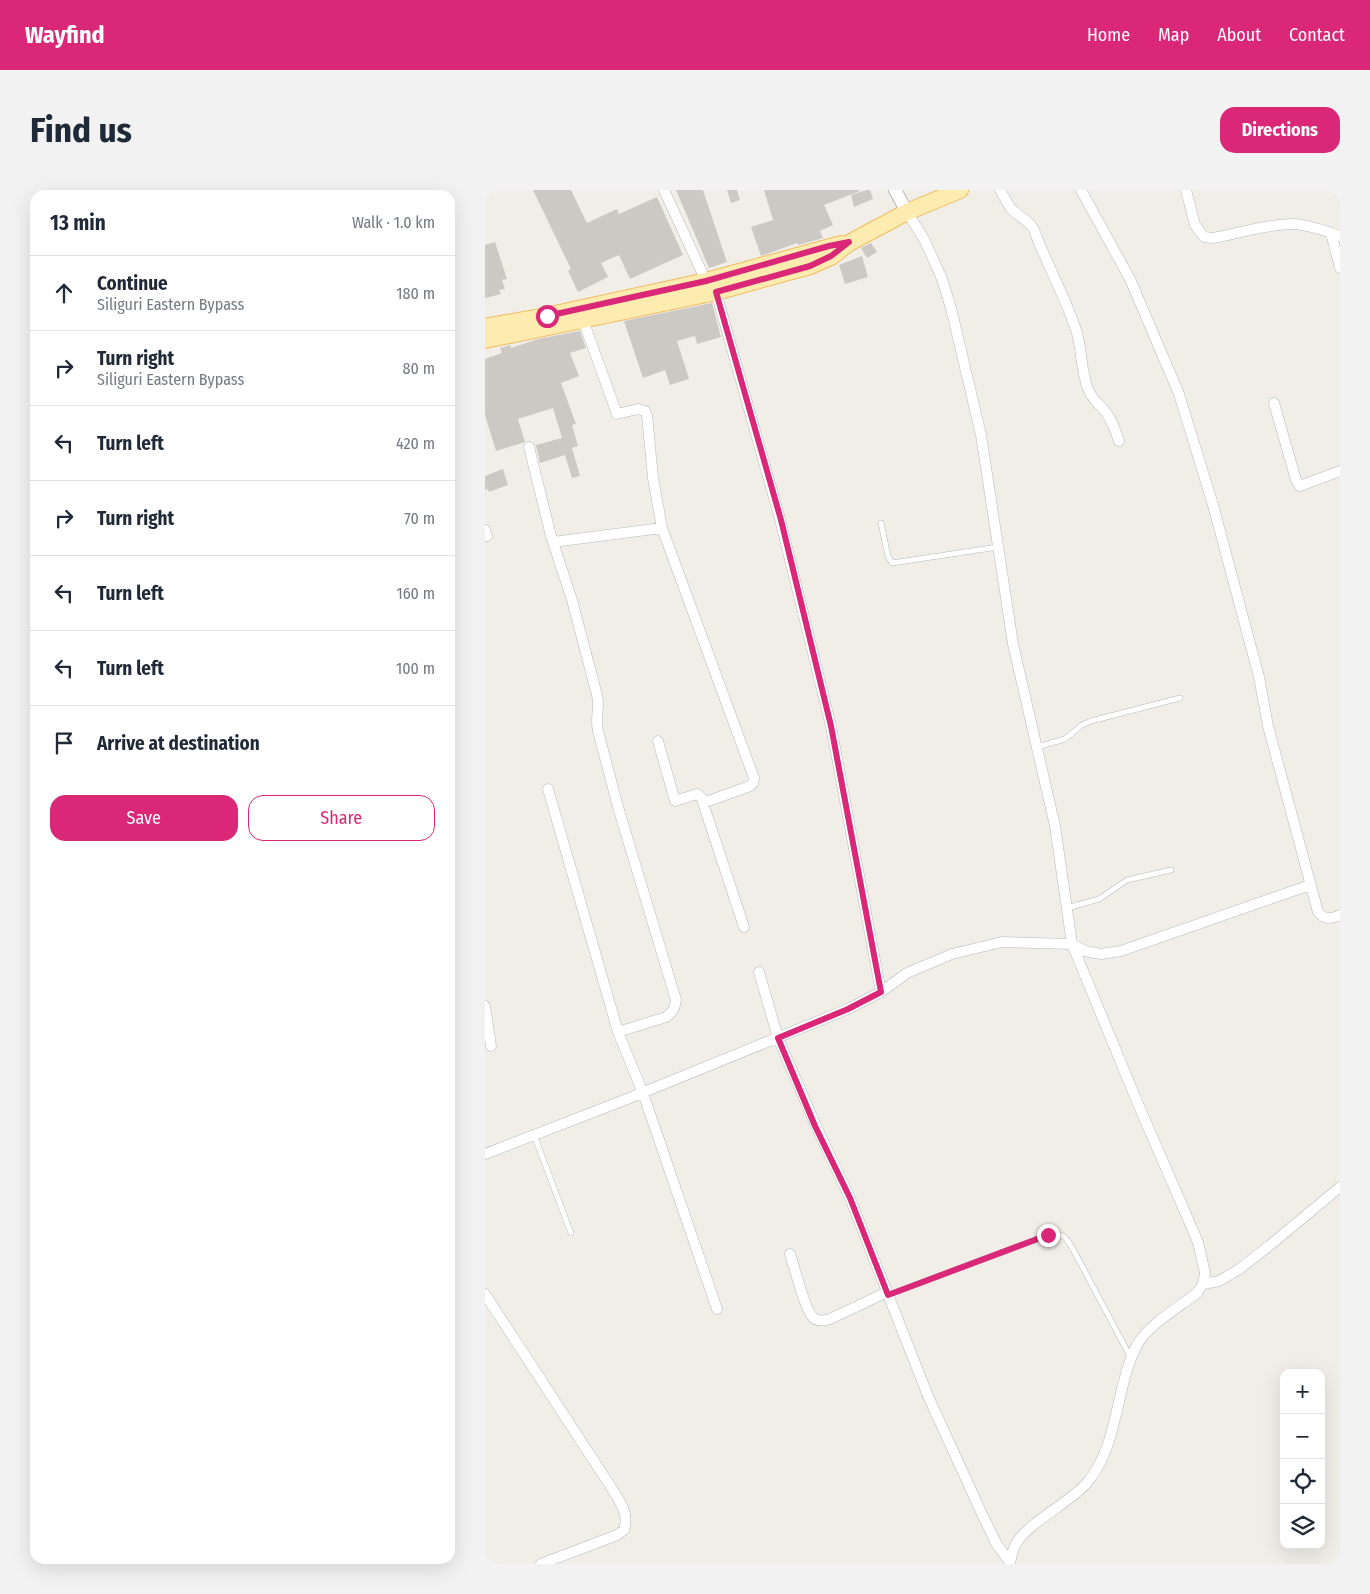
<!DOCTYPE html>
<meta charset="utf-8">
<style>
body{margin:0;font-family:"Fira Sans Condensed",sans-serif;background:#f2f2f3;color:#1f2937}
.controls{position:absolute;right:15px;bottom:15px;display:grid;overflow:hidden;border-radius:10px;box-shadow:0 5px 20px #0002}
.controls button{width:45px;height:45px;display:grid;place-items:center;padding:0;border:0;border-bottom:1px solid #e0e1e3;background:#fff;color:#1f2937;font:25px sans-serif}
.stop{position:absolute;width:15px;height:15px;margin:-11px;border:4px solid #db2777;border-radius:50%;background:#fff}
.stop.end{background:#db2777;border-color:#fff;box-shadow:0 1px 5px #0008}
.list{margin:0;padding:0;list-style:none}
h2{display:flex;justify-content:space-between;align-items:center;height:65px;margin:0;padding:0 20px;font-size:21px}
h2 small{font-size:16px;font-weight:400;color:#747a83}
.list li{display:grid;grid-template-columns:32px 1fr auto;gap:15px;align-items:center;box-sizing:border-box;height:75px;padding:0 20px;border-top:1px solid #e0e1e3}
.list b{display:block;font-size:19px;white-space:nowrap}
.list p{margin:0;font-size:16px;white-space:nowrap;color:#747a83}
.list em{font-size:16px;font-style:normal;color:#747a83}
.actions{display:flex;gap:10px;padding:15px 20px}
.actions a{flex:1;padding:11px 0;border:1px solid #db2777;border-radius:15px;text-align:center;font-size:18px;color:#db2777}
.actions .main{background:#db2777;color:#fff}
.icon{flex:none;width:28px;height:28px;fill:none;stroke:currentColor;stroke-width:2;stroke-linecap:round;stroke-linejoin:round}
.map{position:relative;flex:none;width:855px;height:1374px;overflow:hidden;border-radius:15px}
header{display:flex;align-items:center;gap:30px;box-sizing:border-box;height:70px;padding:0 25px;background:#db2777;color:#fff}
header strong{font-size:24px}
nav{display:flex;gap:28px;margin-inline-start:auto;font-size:18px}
.intro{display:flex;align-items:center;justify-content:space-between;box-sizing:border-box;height:120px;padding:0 30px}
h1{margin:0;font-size:35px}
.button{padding:12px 22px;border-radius:15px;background:#db2777;color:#fff;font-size:18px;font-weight:700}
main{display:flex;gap:30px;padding:0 30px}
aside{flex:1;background:#fff;border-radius:15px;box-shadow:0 5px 20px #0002}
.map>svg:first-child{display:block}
.building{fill:#ccc9c4}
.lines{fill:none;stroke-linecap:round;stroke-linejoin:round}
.service-casing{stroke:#b5b8bc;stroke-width:6}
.minor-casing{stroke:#b5b8bc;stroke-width:11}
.tertiary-casing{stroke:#b5b8bc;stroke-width:14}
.primary-casing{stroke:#f0bc61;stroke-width:18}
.service{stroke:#fff;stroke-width:5}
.minor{stroke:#fff;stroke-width:10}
.tertiary{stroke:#fff;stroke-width:12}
.primary{stroke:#feebaf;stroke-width:16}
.route{stroke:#db2777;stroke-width:6}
</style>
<header>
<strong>Wayfind</strong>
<nav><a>Home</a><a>Map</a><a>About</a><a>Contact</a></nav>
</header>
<div class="intro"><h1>Find us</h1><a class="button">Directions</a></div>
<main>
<aside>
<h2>13 min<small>Walk · 1.0 km</small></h2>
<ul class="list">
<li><svg class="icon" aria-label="ahead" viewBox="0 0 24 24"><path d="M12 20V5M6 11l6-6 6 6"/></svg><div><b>Continue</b><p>Siliguri Eastern Bypass</p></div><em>180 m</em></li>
<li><svg class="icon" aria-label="right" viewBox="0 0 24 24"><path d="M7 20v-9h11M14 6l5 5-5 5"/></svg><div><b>Turn right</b><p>Siliguri Eastern Bypass</p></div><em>80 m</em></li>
<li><svg class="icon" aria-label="left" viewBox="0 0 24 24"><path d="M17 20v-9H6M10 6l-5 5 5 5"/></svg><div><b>Turn left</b></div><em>420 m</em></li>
<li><svg class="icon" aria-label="right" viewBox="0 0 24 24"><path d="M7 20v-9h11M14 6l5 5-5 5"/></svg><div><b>Turn right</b></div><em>70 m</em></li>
<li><svg class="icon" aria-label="left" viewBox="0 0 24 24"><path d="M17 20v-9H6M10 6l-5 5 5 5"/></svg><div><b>Turn left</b></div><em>160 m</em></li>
<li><svg class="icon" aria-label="left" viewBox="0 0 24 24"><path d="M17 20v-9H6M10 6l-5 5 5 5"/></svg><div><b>Turn left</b></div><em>100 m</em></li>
<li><svg class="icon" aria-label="arrive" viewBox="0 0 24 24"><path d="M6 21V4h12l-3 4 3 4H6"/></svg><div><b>Arrive at destination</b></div></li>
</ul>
<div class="actions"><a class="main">Save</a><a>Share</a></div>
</aside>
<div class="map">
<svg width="855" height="1374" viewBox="0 0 855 1374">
<rect width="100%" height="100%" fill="#f1eee8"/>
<path class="building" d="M48 0H86L102 33 132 19 134 24 172 7 198 65 145 89 134 65 116 73 123 87 93 102 83 81 86 79Z
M191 0H218L242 72 224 78Z
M242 0H252L255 10 246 13Z
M279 0H374L375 1 339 15 348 35 335 41 338 48 313 55 312 53 276 66 266 37 288 30Z
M382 0H385L388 9 369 17 366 5Z
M10 52 22 89 17 90 20 99 14 100 16 104 0 108V55Z
M386 53 392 62 382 68 376 58Z
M377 66 383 87 360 94 354 75Z
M227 113 236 147 212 154 210 146 192 151 204 189 185 195 180 180 158 188 139 131Z
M95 141 101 158 85 163 94 186 76 193 91 234 87 235 93 256 87 258 95 286 87 288 80 265 55 273 51 255 77 248 68 218 33 229 40 252 11 261 0 225V169L17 163 15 158 25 155 26 158 53 149Z
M18 279 23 295 4 302 3 299 0 300V286Z"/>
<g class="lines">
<g class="service-casing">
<path id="service" d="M396 333 403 366 407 373 513 357
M552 557 580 549 597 535 606 531 695 508
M582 718 614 709 642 690 686 680
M49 945 86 1043
M403 1105 563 1045C580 1043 581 1047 589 1061L646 1168"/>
</g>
<g class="minor-casing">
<path id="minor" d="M179 0 221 91
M515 0 526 19 545 34 549 40C562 75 581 108 592 143 597 161 596 181 603 199 607 209 613 213 619 220 627 229 630 240 634 251
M596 0 645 89 694 204 728 315 774 487 783 536 833 722C840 730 846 729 855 725
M701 0 710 35 719 47 728 48C754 43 783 34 809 34 825 35 840 41 855 46
M422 22 440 51 457 89 466 118 496 245 528 454 570 636 587 754 653 914 713 1052 720 1083 718 1094 712 1103C694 1117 663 1135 652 1155 630 1197 634 1257 601 1294 585 1312 538 1336 530 1356 527 1361 526 1368 525 1374
M846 43 855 78
M231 102 295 329 346 536 396 802
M98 130 132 224 153 219 160 221 162 225 168 288 177 338 269 588 268 593 265 596 218 613 259 737
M789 213 811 290 815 296 855 281
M44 257 66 346 87 410 112 505C115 517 110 528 113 541L133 617 191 810C190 818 188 822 181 827L133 842 158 903 232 1119
M0 340 2 346
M68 352 177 338
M173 551 190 611 212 604 217 608 218 613
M63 599 133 842
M274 782 293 848 331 936 365 1008 443 1206 497 1324 512 1355 525 1372
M0 816 6 856
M0 964 137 911 363 819 396 802 422 783 467 764 517 752 587 754 600 761 616 764 636 761 825 695
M305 1064C309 1075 321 1125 330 1129 335 1132 340 1130 345 1129L402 1102
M718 1094 734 1091 753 1080 784 1056 855 997
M0 1104 124 1294C133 1309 145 1322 139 1340L132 1345 56 1374"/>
</g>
<g class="tertiary-casing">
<path id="tertiary" d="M410 0 422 22"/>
</g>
<g class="primary-casing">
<path id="primary" d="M0 137 61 126 221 91 356 54
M0 150 231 102 325 76 346 67 364 53 422 22 475 0"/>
</g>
<use href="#service" class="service"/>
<use href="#minor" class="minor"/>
<use href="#tertiary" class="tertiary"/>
<use href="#primary" class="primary"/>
</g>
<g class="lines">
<path class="route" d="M62 126 221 91 344 56 364 52 346 66 325 76 231 102 296 330 346 536 396 802 363 819 293 848 330 936 365 1008 403 1105 563 1045"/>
</g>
</svg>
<div class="controls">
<button>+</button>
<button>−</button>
<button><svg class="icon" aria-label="locate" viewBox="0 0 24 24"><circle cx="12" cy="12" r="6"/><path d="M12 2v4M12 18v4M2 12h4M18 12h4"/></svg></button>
<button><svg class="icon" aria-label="layers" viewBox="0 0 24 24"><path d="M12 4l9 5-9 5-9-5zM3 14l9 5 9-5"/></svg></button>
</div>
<div class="stop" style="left:62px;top:126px"></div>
<div class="stop end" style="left:563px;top:1045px"></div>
</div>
</main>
